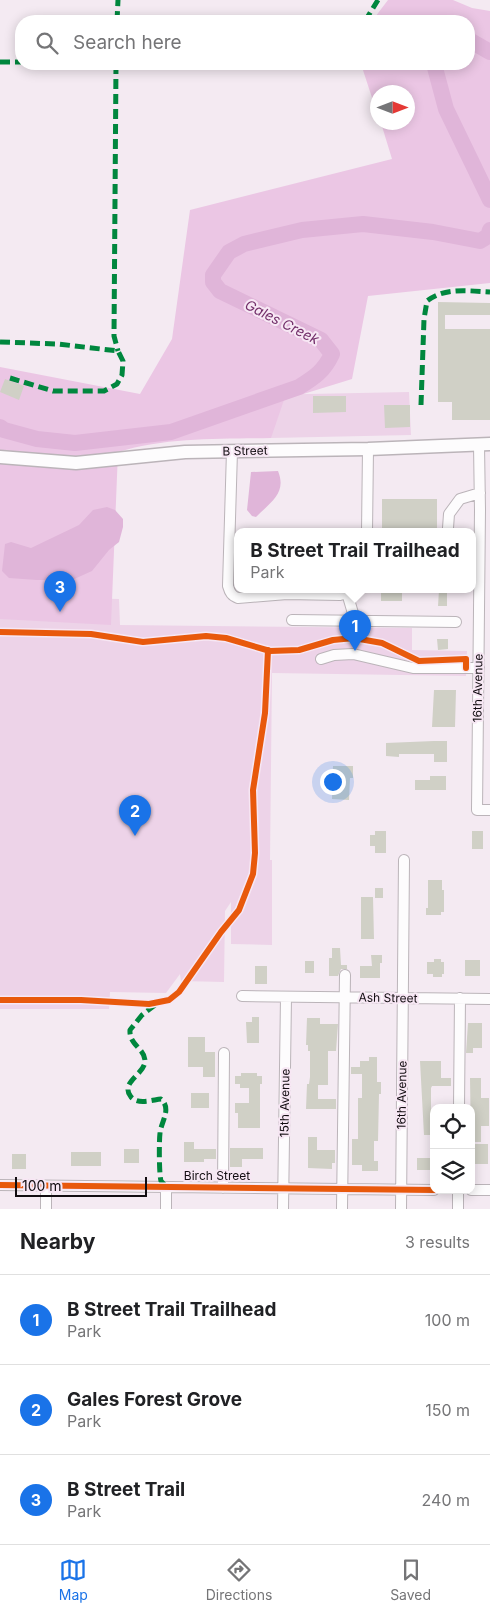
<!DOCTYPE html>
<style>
body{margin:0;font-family:Inter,sans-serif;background:#f6f6f6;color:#202124}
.controls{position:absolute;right:15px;bottom:15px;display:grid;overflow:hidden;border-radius:10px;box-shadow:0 2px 12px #0003}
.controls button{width:45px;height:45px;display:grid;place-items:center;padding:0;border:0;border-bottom:1px solid #e0e0e0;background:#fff;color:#202124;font:25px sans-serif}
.compass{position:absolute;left:370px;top:85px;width:45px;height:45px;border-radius:50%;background:#fff;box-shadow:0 2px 12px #0003;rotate:90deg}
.scale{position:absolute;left:15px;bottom:12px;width:132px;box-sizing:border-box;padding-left:5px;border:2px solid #120d11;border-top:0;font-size:14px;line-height:18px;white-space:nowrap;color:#120d11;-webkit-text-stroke:4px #f7e7f4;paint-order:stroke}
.you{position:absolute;left:332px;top:781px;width:18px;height:18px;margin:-12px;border:4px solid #fff;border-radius:50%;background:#1a73e8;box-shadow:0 0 0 8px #1a73e833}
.badge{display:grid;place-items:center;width:32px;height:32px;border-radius:50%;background:#1a73e8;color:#fff;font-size:16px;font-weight:700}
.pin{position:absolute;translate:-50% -41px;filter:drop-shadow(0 1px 2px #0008)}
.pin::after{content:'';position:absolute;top:26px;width:18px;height:15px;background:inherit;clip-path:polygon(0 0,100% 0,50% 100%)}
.popup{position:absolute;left:234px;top:528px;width:242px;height:65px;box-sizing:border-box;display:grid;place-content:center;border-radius:10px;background:#fff;filter:drop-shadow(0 1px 4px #0005);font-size:16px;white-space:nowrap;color:#757577}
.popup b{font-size:19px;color:#202124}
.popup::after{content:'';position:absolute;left:50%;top:100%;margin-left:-10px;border:10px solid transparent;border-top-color:#fff}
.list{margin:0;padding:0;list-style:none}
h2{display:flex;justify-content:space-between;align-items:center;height:65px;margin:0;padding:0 20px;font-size:21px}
h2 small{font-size:16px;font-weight:400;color:#757577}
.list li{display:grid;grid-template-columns:32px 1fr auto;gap:15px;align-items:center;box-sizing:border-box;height:90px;padding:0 20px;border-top:1px solid #e0e0e0}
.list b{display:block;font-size:19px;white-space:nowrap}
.list p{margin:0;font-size:16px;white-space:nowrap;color:#757577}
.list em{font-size:16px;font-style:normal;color:#757577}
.icon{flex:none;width:28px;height:28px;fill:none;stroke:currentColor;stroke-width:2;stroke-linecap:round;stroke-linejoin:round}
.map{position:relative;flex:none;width:490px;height:1209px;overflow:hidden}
.search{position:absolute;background:#fff;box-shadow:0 2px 12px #0003;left:15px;right:15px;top:15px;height:55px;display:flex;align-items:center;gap:12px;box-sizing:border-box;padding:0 18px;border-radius:20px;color:#757577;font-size:19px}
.sheet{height:335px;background:#fff}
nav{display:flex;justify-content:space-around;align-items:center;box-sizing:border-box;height:70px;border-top:1px solid #e0e0e0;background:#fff;font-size:14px;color:#757577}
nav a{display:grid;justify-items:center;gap:2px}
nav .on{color:#1a73e8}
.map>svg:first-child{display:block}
.green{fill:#edd3e8}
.forest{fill:#ebc6e4}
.water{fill:#e0b5d9}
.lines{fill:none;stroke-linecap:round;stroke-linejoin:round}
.river{stroke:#e0b5d9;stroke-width:16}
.building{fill:#d0d0c6}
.minor-casing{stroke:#bbb4b9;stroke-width:12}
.major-casing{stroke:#bbb4b9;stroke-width:15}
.minor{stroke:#fdfcfd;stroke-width:10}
.major{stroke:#fdfcfd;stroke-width:12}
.quiet{stroke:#00873e;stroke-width:5;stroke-dasharray:10 5;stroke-linecap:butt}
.cycleway-casing{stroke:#f7e7f4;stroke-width:9}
.cycleway{stroke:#e8590c;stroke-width:6}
.labels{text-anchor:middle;stroke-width:4;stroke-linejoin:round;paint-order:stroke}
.street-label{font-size:12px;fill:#120d11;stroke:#f7e7f4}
.water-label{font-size:14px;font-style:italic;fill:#722e69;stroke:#f7e7f4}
</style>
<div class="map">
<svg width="490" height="1209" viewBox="0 0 490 1209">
<rect width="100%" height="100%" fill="#f4eaf2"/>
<path class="green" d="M409 392 411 435 271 438V436L0 411 258 395Z
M0 470 70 598 119 599 120 625 412 628V650L467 651 466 676 272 673 270 860H272V945L231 944V902L225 911 224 982 181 981 180 974 166 993 110 992 109 1009H0Z"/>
<path class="forest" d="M388 0H453L472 8 490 11V283L368 296 352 379 284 400 271 438C220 439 167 437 118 452L111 625 0 619V367L140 394 172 339 190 210 392 159 381 123 408 122V92H378L377 113 361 64H469V21H372Z"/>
<path class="water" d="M278 471C287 493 271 502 256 517L252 516 247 510 251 472Z
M107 507 115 510 123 519V527L119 542 109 550 92 571 72 580H37L9 578 2 571 5 544 11 542 31 548 79 525 93 510Z"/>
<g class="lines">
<path class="river" d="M469 40 490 52
M434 64 446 109 490 200
M0 427 4 430 37 439 75 443 171 432 299 387C315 377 324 371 332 354L321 340 220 291 213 282V275L229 252 244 244 302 230 363 224 433 232 480 241 488 236 490 230"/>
</g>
<path class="building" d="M438 302 490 303V315H445V329H490V420H452V402H438Z
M5 379 24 386 19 400 0 392Z
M313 396H346V412L313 413Z
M384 405H410V427L385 428Z
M382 499H437V532H382Z
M381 590H402V601H381Z
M439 590H447V606H438Z
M437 639H448V649L438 650Z
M434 690H456L455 727H432Z
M434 741H447V762H434V754H399V757L386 756V743Z
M333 766H353V778H350L349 800 332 799Z
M430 776H446V790H415V780H430Z
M375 831H386V853H375V846H370V835H375Z
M472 831H483V849H472Z
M428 880H442V890H444V912H441V915H426V908H428Z
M375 888H383V898H375Z
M361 897H373L374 939H361Z
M332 948H340L341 965H347V969H341L338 976H329V958H332Z
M371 955H382V963H380V978H360V966H372Z
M434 959H441V962H444V974H442V977H433V974H427V962H434Z
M465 960H480V976H465Z
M305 961H314V973H305Z
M255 966H267V984H255Z
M252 1017H259V1043H247L246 1022H252Z
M307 1018H320V1024H338L336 1051H328V1085H318V1099H336V1109H306L307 1084H309L310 1077V1051H308V1045H306Z
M468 1023H482V1048H473V1053H466Z
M188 1037H205V1052H215V1077H203V1067H188Z
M369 1057H377V1082H381V1094H379L378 1141H374V1161H378V1171H362V1165H352V1139H358V1098H362V1074H351V1067H360V1061H369Z
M420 1061H441V1078H451V1086H432L431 1088V1125H434V1135H424Z
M241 1073H257V1076H262V1084H260V1128H238V1113H235V1103H249V1088H240V1084H235V1076H241Z
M470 1078H481V1098H489V1126H481V1142H471Z
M191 1093H209V1108H191Z
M308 1137H317V1150H335V1163H332V1169L308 1168Z
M184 1142H194V1149H216V1159H204V1162H184Z
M475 1144H488V1164H475Z
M230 1148H263V1159H242V1167H230Z
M124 1149H139V1163H124Z
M71 1152H101V1166H71Z
M12 1154H26V1169H12Z
M417 1158H434V1170H417Z"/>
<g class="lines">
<g class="minor-casing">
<path id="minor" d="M479 445 480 510 477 810H490
M232 451 228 586C230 593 232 596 238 598L287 594 340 595 347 593 348 590
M448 528 449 514 460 499 480 493
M367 532 368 449
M347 593 355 620
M292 620 456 622
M321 659 334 655 353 654 413 668H479
M242 996 490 999
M459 1108 460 998
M0 1185 434 1190
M223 1188 224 1053
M471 1190H490
M46 1209V1186
M166 1209V1187
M283 1209 286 997
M342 1209 345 975
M401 1209 404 860
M458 1209V1190"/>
</g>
<g class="major-casing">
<path id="major" d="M0 457 76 463 185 452 368 449 490 444"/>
</g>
<use href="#minor" class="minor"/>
<use href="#major" class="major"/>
<path class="quiet" d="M117 21 118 0
M365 21 378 0
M0 62H21
M116 64 114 336 118 351
M0 342 58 344 118 351 123 361 122 375 117 384 104 391H53L10 378
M421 405 424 319 427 301C445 287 468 291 490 292
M155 1005 142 1015 130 1030C129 1045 144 1048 145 1060 146 1074 119 1082 131 1097 138 1105 152 1100 161 1099 172 1109 161 1122 160 1133 159 1141 159 1174 161 1181 163 1183 165 1185 166 1187"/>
<g class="cycleway-casing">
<path id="cycleway" d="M0 632 91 634 143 642 206 636 226 638 270 651 299 650 333 640 354 638 382 643 419 661 466 659V668
M0 1000H81L149 1004 169 1000 179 992 221 932 239 910 253 874 255 853 253 790 265 713 268 650
M0 1185 434 1190"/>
</g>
<use href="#cycleway" class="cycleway"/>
</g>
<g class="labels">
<g class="street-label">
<text transform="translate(245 451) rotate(-1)" y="4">B Street</text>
<text transform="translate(478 688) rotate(-89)" y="4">16th Avenue</text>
<text transform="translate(388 998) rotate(1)" y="4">Ash Street</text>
<text transform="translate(402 1095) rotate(-89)" y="4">16th Avenue</text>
<text transform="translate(285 1103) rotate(-89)" y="4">15th Avenue</text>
<text x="217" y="1180">Birch Street</text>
</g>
<g class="water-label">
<text transform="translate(282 322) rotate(27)" y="5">Gales Creek</text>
</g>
</g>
</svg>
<div class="controls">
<button><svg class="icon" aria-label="locate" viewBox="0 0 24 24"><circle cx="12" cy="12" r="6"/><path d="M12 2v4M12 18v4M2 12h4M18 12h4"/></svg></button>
<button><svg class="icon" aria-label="layers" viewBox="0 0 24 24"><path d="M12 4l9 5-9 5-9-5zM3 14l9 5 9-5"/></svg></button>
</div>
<svg class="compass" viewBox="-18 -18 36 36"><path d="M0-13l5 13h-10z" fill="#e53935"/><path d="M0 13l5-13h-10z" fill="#757577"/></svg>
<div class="scale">100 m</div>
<div class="you"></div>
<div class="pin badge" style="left:355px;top:651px">1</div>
<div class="popup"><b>B Street Trail Trailhead</b>Park</div>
<div class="pin badge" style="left:135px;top:836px">2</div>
<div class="pin badge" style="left:60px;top:612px">3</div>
<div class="search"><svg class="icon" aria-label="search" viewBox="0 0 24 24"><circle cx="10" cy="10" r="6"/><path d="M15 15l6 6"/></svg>Search here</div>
</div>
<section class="sheet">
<h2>Nearby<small>3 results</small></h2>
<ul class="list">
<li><span class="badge">1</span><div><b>B Street Trail Trailhead</b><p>Park</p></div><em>100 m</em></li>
<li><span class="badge">2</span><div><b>Gales Forest Grove</b><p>Park</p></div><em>150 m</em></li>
<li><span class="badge">3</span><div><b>B Street Trail</b><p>Park</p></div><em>240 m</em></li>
</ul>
</section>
<nav>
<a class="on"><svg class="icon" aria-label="map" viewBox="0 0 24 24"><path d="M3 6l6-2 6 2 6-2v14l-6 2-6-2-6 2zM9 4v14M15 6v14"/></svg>Map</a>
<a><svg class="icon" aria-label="directions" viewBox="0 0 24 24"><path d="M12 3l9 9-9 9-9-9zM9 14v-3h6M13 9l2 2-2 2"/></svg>Directions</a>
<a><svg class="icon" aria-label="saved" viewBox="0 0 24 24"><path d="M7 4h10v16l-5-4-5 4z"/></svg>Saved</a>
</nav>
